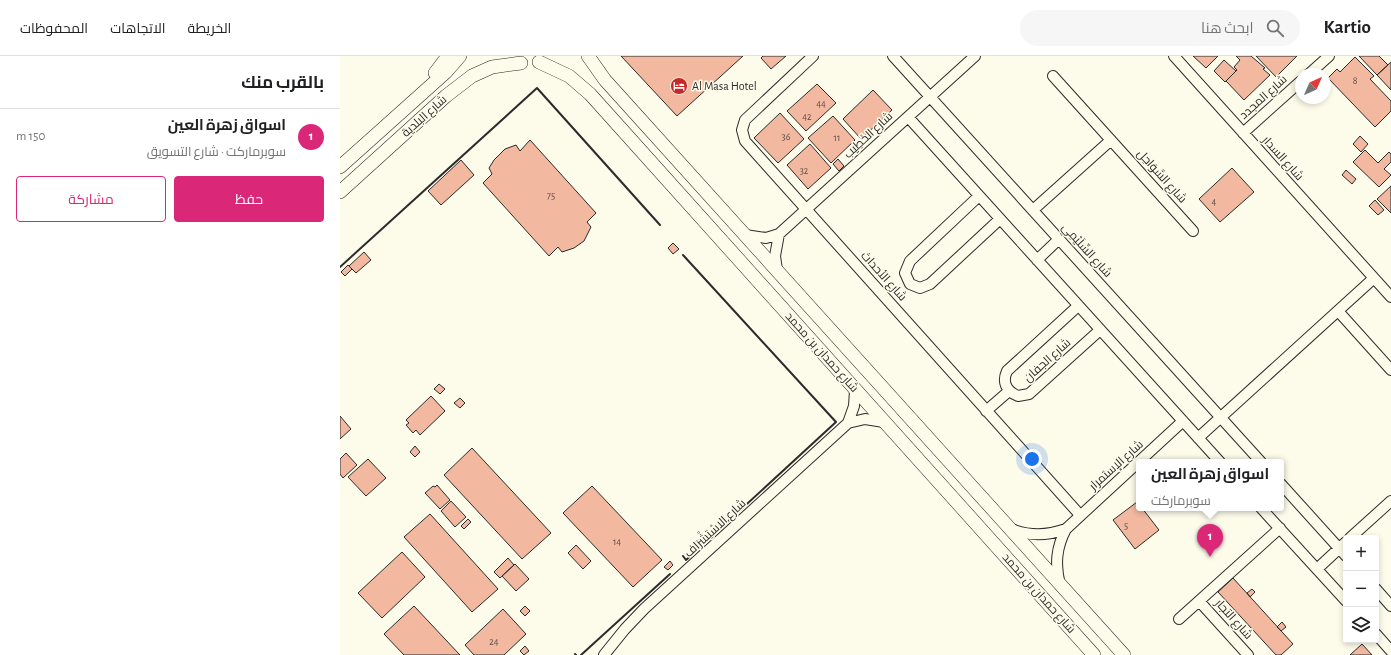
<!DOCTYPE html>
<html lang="ar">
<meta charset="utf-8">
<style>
body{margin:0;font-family:"Alegreya Sans",Cairo,sans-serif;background:#f6f6f6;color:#202124;direction:rtl}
.controls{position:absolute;right:12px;bottom:12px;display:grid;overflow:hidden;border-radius:4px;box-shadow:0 2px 6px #0003}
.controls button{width:36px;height:36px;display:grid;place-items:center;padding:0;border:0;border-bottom:1px solid #e0e0e0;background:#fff;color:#202124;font:20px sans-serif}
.compass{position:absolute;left:955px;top:12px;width:36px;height:36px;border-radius:50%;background:#fff;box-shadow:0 2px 6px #0003;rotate:45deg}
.you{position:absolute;left:692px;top:403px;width:14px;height:14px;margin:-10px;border:3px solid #fff;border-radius:50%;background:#1a73e8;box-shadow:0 0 0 6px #1a73e833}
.badge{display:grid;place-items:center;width:26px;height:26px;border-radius:50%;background:#db2777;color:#fff;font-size:13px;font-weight:700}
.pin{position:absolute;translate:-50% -33px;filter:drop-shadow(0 1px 2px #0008)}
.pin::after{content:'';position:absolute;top:21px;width:14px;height:12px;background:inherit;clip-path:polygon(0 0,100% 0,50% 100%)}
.popup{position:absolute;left:796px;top:403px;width:148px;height:52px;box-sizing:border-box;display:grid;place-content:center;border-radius:4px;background:#fff;filter:drop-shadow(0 1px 3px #0005);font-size:13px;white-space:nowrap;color:#757577}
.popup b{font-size:15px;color:#202124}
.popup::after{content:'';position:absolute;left:50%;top:100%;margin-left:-8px;border:8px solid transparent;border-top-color:#fff}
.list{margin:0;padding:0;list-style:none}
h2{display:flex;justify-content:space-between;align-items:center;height:52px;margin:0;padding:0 16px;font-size:17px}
h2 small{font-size:13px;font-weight:400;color:#757577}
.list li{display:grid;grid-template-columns:26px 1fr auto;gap:12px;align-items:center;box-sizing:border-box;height:56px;padding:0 16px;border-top:1px solid #e0e0e0}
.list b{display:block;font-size:15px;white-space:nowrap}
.list p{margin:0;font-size:13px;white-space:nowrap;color:#757577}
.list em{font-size:13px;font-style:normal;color:#757577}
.actions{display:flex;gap:8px;padding:12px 16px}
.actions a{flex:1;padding:9px 0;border:1px solid #db2777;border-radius:4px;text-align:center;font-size:14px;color:#db2777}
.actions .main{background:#db2777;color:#fff}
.icon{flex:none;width:22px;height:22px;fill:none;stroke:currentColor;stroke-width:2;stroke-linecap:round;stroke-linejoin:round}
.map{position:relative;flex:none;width:1051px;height:599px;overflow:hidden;direction:ltr}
header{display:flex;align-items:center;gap:24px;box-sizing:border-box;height:56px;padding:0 20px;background:#fff;border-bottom:1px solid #e0e0e0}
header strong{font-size:19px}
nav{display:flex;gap:22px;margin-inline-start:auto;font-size:14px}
.search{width:280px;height:36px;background:#f6f6f6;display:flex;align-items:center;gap:10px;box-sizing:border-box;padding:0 14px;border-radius:22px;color:#757577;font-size:15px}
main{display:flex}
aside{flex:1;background:#fff}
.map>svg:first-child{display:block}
.building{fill:#f2b8a0;stroke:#2b2b2b}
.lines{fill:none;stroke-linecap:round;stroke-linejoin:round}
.minor-casing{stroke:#2b2b2b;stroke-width:12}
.major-casing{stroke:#2b2b2b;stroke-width:14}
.minor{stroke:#fdfbea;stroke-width:10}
.major{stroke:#fdfbea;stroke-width:13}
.wall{stroke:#2b2b2b;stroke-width:2}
.labels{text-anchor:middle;stroke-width:3;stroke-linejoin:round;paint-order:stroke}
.number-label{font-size:10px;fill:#5d4e48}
.poi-label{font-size:12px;fill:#2b2b2b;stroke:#fdfbea;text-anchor:start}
.street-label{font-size:12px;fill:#2b2b2b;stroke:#fdfbea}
</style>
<header>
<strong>Kartio</strong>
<div class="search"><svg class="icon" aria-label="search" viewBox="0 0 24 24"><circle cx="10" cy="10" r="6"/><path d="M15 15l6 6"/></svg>ابحث هنا</div>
<nav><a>الخريطة</a><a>الاتجاهات</a><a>المحفوظات</a></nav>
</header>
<main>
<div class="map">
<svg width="1051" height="599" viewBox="0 0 1051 599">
<rect width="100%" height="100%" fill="#fdfbea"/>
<path class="building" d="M281 0H403L337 60Z
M423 0H446L431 13 421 2Z
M853 0H878L866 12Z
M896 0H911L925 12 923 13 930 19 904 44 886 25 897 14 894 11 900 4Z
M916 0H957L936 21Z
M1019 0H1039L1048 9 1037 19Z
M1015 1 1034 20 1030 23 1051 45V55L1035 71 988 22 997 13 1000 16Z
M884 4 896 15 885 26 874 15Z
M1051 6V34L1037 19Z
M477 28 496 47 466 75 447 55Z
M533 34 552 54 521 83 503 63Z
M440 57 464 83 438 107 414 82Z
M493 60 515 84 491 107 468 82Z
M1020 80 1028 88 1021 96 1013 88Z
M190 84 256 157 247 166 251 171 244 185 234 192 222 196 218 191 209 200 143 127 152 118 149 112 154 104 165 93 176 89 180 95Z
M470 88 491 112 468 133 447 109Z
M1025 94 1038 107 1049 96 1051 98V106L1044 113 1051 119 1039 131 1013 106Z
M498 103 504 110 499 115 493 108Z
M121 104 134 119 101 149 88 135Z
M892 112 914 136 880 166 859 143Z
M1006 114 1016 123 1012 128 1002 119Z
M1051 130V157L1037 143Z
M1035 144 1044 154 1038 159 1029 150Z
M333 187 339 193 333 198 328 192Z
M24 196 31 204 16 217 9 210Z
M8 209 12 213 5 220 1 216Z
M99 328 105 333 100 338 94 333Z
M91 340 105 355 80 379 76 374 73 377 66 369 69 367 66 364Z
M120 342 125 347 120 352 114 347Z
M0 360 11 373 0 383Z
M75 390 80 396 75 401 70 396Z
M132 392 211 477 182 503 104 419Z
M6 397 17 409 3 422 0 418V403Z
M28 403 46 422 26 440 8 421Z
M97 429 110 444 100 453 85 437 93 430 95 431Z
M252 430 322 504 293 531 223 457Z
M111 445 126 461 115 471 101 455Z
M797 446 799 452H802L819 474 795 493 773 464Z
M90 458 158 533 132 556 64 481Z
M128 463 131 466 124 473 121 470Z
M236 489 251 505 243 513 228 497Z
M62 496 85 521 42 562 18 537Z
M168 502 174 509 160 522 154 516Z
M330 505 333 509 328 514 324 511Z
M175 508 189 523 176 535 162 520Z
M893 522 953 588 941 599H936L878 536Z
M912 533 915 536 910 541 907 537Z
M74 550 120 599H64L44 578Z
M185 550 190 555 185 560 180 555Z
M163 553 186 578 164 599H134L125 589Z
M942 566 946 571 941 575 937 571Z
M1022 588 1032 599H1010Z
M185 590 189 595 184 599 180 595Z"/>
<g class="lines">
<g class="minor-casing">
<path id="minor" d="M473 0 405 64 402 74 405 85 740 459
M553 0 921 406
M834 0 1051 241
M969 18 989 0
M713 20 853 175
M568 61 880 406
M903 77 961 25
M639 140 570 205 565 217 570 228 580 232 590 228 660 163
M693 154 771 84
M405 179 426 182 439 178 635 0
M697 204 719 183
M437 214 435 200 439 178
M738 250 667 315C662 326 666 335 678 340L689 338 760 274
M998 255 1051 314
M646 355 669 335
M508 367 514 350 515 334
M858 382 1034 222
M941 428 1006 500
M921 452 1006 545
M671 473C690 480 706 480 726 473L843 365
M1010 482 1051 445
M977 513 1006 486
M720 529C715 508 716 492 726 473
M1036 533 1051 550
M859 545 908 599
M839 563 940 472
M1036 578 1051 595
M264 599 285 573 304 553 508 367 525 363 544 366"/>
</g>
<g class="major-casing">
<path id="major" d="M248 0 265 24 784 599
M199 6 229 20 250 38 754 599
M95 17 108 0
M0 111 106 16 120 0
M0 136 106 40 132 20 152 11 181 7"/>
</g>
<use href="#minor" class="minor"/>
<use href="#major" class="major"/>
<path class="wall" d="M343 199 496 366 346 504 343 500
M0 211 197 32 320 169
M235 598 236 599
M241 599 330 518"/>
</g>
<defs>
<g id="hotel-disc" transform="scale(0.9)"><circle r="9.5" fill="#c62828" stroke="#fdfbea"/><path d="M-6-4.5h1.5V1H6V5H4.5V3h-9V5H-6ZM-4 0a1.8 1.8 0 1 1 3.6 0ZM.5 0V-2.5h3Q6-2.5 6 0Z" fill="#fff"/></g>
</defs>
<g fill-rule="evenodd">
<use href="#hotel-disc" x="339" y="30"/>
</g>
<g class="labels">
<g class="number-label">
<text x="1015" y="28">8</text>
<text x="481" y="51">44</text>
<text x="467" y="64">42</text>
<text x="446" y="84">36</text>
<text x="497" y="85">11</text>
<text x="464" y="118">32</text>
<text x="211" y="143">75</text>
<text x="874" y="149">4</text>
<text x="786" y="473">5</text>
<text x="277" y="489">14</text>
<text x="154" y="589">24</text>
</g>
<g class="poi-label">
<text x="352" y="34">Al Masa Hotel</text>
</g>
<g class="street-label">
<text transform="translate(923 41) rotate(-42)" y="4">شارع المجدد</text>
<text transform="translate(84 60) rotate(-42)" y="4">شارع البلدية</text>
<text transform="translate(528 79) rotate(-43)" y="4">شارع الخَطِيب</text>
<text transform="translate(943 102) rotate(48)" y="4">شارع السدار</text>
<text transform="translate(822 120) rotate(48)" y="4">شارع السَّوَاحِل</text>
<text transform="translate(747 194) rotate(48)" y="4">شارع السِّلَيْمِي</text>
<text transform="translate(544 220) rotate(48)" y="4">شارع الأحداث</text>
<text transform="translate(482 296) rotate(48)" y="4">شارع حمدان بن محمد</text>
<text transform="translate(707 304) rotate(-42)" y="4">شارع الجفان</text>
<text transform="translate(776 409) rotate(-42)" y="4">شارع الإستمرار</text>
<text transform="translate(375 472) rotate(-43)" y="4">شارع الاسْتِشْرَاف</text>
<text transform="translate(699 537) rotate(48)" y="4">شارع حمدان بن محمد</text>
<text transform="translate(894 563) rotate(48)" y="4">شارع التجار</text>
</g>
</g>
</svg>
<div class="controls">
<button>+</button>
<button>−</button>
<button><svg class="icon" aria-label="layers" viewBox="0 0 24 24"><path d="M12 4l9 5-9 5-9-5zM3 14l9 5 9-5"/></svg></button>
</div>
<svg class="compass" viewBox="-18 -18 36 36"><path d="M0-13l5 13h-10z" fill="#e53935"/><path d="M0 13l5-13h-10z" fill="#757577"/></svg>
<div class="you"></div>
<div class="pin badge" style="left:870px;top:501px">1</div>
<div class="popup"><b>اسواق زهرة العين</b>سوبرماركت</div>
</div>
<aside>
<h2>بالقرب منك<small></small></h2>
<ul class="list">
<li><span class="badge">1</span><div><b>اسواق زهرة العين</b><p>سوبرماركت · شارع التسويق</p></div><em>150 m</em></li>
</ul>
<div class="actions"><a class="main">حفظ</a><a>مشاركة</a></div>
</aside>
</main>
